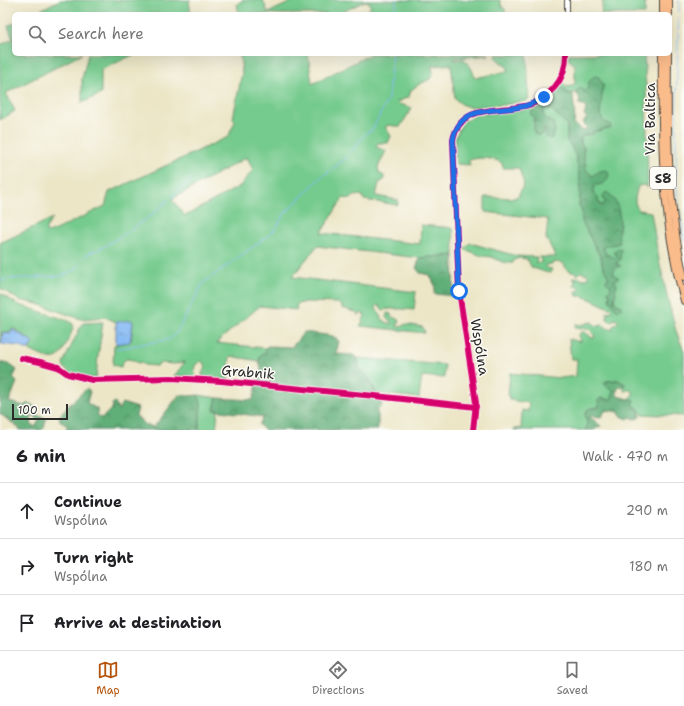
<!DOCTYPE html>
<meta charset="utf-8">
<style>
body{margin:0;font-family:"Shantell Sans",sans-serif;background:#f6f6f6;color:#202124}
.scale{position:absolute;left:12px;bottom:10px;width:56px;box-sizing:border-box;padding-left:4px;border:2px solid #2b2b2b;border-top:0;font-size:11px;line-height:14px;white-space:nowrap;color:#2b2b2b;-webkit-text-stroke:3px #fdfcf7;paint-order:stroke}
.stop{position:absolute;width:12px;height:12px;margin:-9px;border:3px solid #1a73e8;border-radius:50%;background:#fff}
.stop.end{background:#1a73e8;border-color:#fff;box-shadow:0 1px 4px #0008}
.list{margin:0;padding:0;list-style:none}
h2{display:flex;justify-content:space-between;align-items:center;height:52px;margin:0;padding:0 16px;font-size:17px}
h2 small{font-size:13px;font-weight:400;color:#757577}
.list li{display:grid;grid-template-columns:26px 1fr auto;gap:12px;align-items:center;box-sizing:border-box;height:56px;padding:0 16px;border-top:1px solid #e0e0e0}
.list b{display:block;font-size:15px;white-space:nowrap}
.list p{margin:0;font-size:13px;white-space:nowrap;color:#757577}
.list em{font-size:13px;font-style:normal;color:#757577}
.icon{flex:none;width:22px;height:22px;fill:none;stroke:currentColor;stroke-width:2;stroke-linecap:round;stroke-linejoin:round}
.map{position:relative;flex:none;width:684px;height:430px;overflow:hidden}
.search{position:absolute;background:#fff;box-shadow:0 4px 16px #0002;left:12px;right:12px;top:12px;height:44px;display:flex;align-items:center;gap:10px;box-sizing:border-box;padding:0 14px;border-radius:6px;color:#757577;font-size:15px}
.sheet{height:220px;background:#fff}
nav{display:flex;justify-content:space-around;align-items:center;box-sizing:border-box;height:56px;border-top:1px solid #e0e0e0;background:#fff;font-size:11px;color:#757577}
nav a{display:grid;justify-items:center;gap:2px}
nav .on{color:#b45309}
.map>svg:first-child{display:block}
.green{fill:#75ca8d;stroke:#507a5c;fill-rule:evenodd}
.forest{fill:url(#forest-crowns);stroke:#466c52}
.water{fill:url(#water-ripples);stroke:#587290}
.lines{fill:none;stroke-linecap:round;stroke-linejoin:round}
.stream{stroke:#86b9f4;stroke-width:1}
.minor-casing{stroke:#484742;stroke-width:6}
.highway-casing{stroke:#484742;stroke-width:8}
.minor{stroke:#fff;stroke-width:4}
.highway{stroke:#fabc8b;stroke-width:6}
.cycleway-casing{stroke:#fdfcf7;stroke-width:8}
.cycleway{stroke:#d6006c;stroke-width:6}
.route{stroke:#1a73e8;stroke-width:5}
.labels{text-anchor:middle;stroke-width:3;stroke-linejoin:round;paint-order:stroke}
.shield{fill:#fdfcf7;stroke:#6a6a68;stroke-width:1}
.shield-label{font-size:13px;font-weight:bold;fill:#2b2b2b}
.street-label{font-size:14px;fill:#2b2b2b;stroke:#fdfcf7}
</style>
<div class="map">
<svg width="684" height="430" viewBox="0 0 684 430">
<defs>
<pattern id="forest-crowns" width="20" height="18" patternUnits="userSpaceOnUse"><rect width="20" height="18" fill="#60ae78"/><path d="M2 6a3 3 0 1 1 6 0M12 15a3 3 0 1 1 6 0" fill="none" stroke="#4f8e63"/></pattern>
<pattern id="water-ripples" width="26" height="14" patternUnits="userSpaceOnUse"><rect width="26" height="14" fill="#86b9f4"/><path d="M2 4q2-2 4 0t4 0M15 11q2-2 4 0t4 0" fill="none" stroke="#6e97c6"/></pattern>
</defs>
<rect width="100%" height="100%" fill="#fdfcf7"/>
<filter id="ink" filterUnits="userSpaceOnUse"><feTurbulence type="fractalNoise" baseFrequency=".025" numOctaves="2"/><feDisplacementMap in="SourceGraphic" scale="8" xChannelSelector="R" yChannelSelector="G"/><feConvolveMatrix kernelMatrix="1 2 1 2 8 2 1 2 1" color-interpolation-filters="sRGB"/></filter>
<filter id="wash" filterUnits="userSpaceOnUse"><feTurbulence type="fractalNoise" baseFrequency=".012" numOctaves="4" result="noise"/><feDisplacementMap in="SourceGraphic" scale="16" xChannelSelector="R" yChannelSelector="G"/><feGaussianBlur stdDeviation="0.9" result="paint"/><feColorMatrix in="noise" values="0 0 0 0 0 0 0 0 0 0 0 0 0 0 0 0 0 1.4 0 .05"/><feComposite in="paint" operator="in"/></filter>
<g filter="url(#wash)">
<rect width="100%" height="100%" fill="#ece6c7"/>
<path class="green" d="M60 0H191L189 1 191 14H32Z
M243 0H263L268 13 295 0H500L502 7 505 9V14H369L368 11 371 6 369 2 365 1 338 14H239L237 4Z
M603 0H645V14H601Z
M14 23V54H82L6 93 15 111 0 120V45L13 39 8 26Z
M88 54H135L101 70V94L82 103V79Z
M240 54H308L312 84 369 55V54H488L489 55 455 58 454 60C456 60 460 59 463 59 468 60 474 73 475 78L508 71V68L496 58V55L527 54 529 99 526 101 503 105 469 107 463 105 455 99 451 64 432 66 433 73 430 79 418 85 411 90 409 97 397 102 399 104 412 108 400 127 389 125 385 127 391 136 388 143H378L376 147 386 151 378 167 379 173 384 176V180L379 183 376 196 398 200V205L364 200 362 195 354 196 351 199 343 198 321 233 420 244 421 225 453 228 454 255 420 258 317 246 292 277 416 292 414 310C403 309 393 308 383 310L380 306 377 305 376 308 380 314 382 319 388 323 391 324V322L386 318 387 313 391 314V317L398 319 400 323 397 324V326L402 327 405 324 423 327 425 333 360 326 362 323 363 319 365 317V315L360 313 359 316 355 312 342 308V306L338 303 306 302 297 304 296 307 297 310 260 306 216 343 265 348 266 353 261 355 259 361 230 356 228 380 202 376V373L206 368 205 364 201 361 195 365 194 371 196 373 195 376H174L185 362 174 364 161 363 156 366 144 365 142 362 138 363 134 360 126 359 122 363 121 367 113 365 114 345 131 341 133 324 132 321 116 322 105 317 81 319 38 304 19 300 0 288V243L53 218 46 228V232L49 233 105 206 109 192 228 137 235 122 233 118 242 73ZM247 157 253 170 240 186 185 216 172 199Z
M569 54H644L646 87 648 181 647 188 645 185 638 186C636 195 632 202 639 210L651 212 658 255 667 296 676 331 684 351V416L639 414 640 410 631 403 634 400 629 398 633 395V392L631 390H627L625 392 624 391 625 384 618 380 606 381V386L612 389 613 394 611 400 601 398 599 407 588 409 586 430H514V428L521 429 522 410 528 411 529 403 510 400 508 396 510 373 561 378 576 376 577 359H571L569 339 581 342 579 335 581 332H585L592 338 595 337 590 329 585 328 579 329 575 327 576 324 581 325 591 322 597 326 603 325 607 328 613 330 612 327 619 321 614 319 612 322 607 319V312L612 311V309L583 296H577L576 291H579L580 289 577 286H573L575 283V280L572 279 575 277 585 279 589 278 587 274 581 272 577 275 576 273 568 271 563 263 555 262 552 264 545 265 547 268 552 269 550 273C544 273 539 269 532 268L527 259 519 258 514 260 513 263 502 262 492 257 482 256 464 249 470 243 517 256 537 257 536 263 542 262 539 257H556L546 238 548 219 485 212V197L514 198 518 196 524 184 519 168H503L502 163C495 158 476 156 468 161L471 165 456 164 455 138 462 123 475 115 521 110 544 102 541 106 534 108 533 121 540 133 544 130 547 132 550 120 545 119 543 112 546 107 552 110 567 124V141C579 152 582 189 579 205L582 211V221L597 251 601 257 602 264 611 279V290L608 291V293L610 294 615 303 614 299 616 292 614 290V280L618 278 613 274 615 267 621 266 616 263 617 256 615 258 606 254 603 247 617 236 620 224 605 202 603 206C598 203 597 197 592 193 596 182 595 177 586 170 586 163 582 155 584 148L581 143V138L584 135 593 134 594 131H599L605 128 600 114 603 85 587 90 584 92 579 89C574 96 567 94 562 88H558L563 83 567 87 573 86 575 83V65L568 59Z
M0 293 17 304 69 321 73 324C73 331 70 336 67 342 65 346 64 350 61 354 54 364 38 354 29 350L33 342 13 328 9 332H2L0 344Z
M103 322 98 356 96 378C86 378 64 376 63 363L80 328 84 323Z
M357 358 445 365 444 378 422 376 419 398 376 393 367 375 360 370Z
M198 395 217 398 214 410 218 411 216 430H199L201 403Z"/>
<path class="forest" d="M594 76 599 77 603 85 600 114 603 121 610 124 611 128C605 128 601 131 594 131L593 134 584 135 581 138 580 143 584 148C582 154 586 163 586 170L592 176 600 171 607 170 609 174C607 182 604 185 595 185L593 193 598 197 599 204 603 206 605 202 603 198 604 194 606 192C617 197 620 213 620 223 619 231 617 235 620 243L603 247 606 254 615 258 617 256 614 252 618 248 621 249 620 260 616 263 621 266 615 268 613 274 619 278 614 280 617 284 615 290 616 292 614 299 615 303 621 306V309L617 310 609 300 610 294 608 293V291L611 289 610 285 606 282 607 278H610L607 275 602 264 601 257 597 251 582 221V211L579 205C582 189 579 152 567 141V124L552 110 546 107 543 112 545 119 553 122 555 132 551 139 546 137 547 132 544 130V134H540L538 136 534 133V117L530 114 534 108 541 106 558 88H561L564 89 566 93 573 94C573 104 576 113 574 124L583 131 587 128 583 122 587 118 584 115 586 109 584 105 579 104 580 98 576 93 579 88H583L584 92 587 90 589 82Z
M454 255 453 296 434 294 435 286 430 275 420 273 416 268 420 258Z
M304 332 333 336 339 341 336 354 353 355 357 358 360 370 367 375 382 405 377 411 378 416V430H264L259 425 263 417 214 410 217 398 253 400 261 369 259 361 261 354 266 353 265 348 268 346 292 347Z
M0 362 9 364 17 370 13 378 17 382 9 402 24 406 28 403 34 406 32 413 31 424 35 427 39 421 34 416V414L46 419 44 428 41 430H20L18 427 0 414Z
M618 380 625 384 623 387H619L617 390V396L634 400 632 404 640 410 639 414 640 417 635 419 630 417 628 419 621 416 619 412 606 410 601 417 591 416 590 417 601 426 594 430H586L587 421 585 415 588 409 599 407 598 400 601 398 611 400 613 394 612 389 606 386 604 384 606 381Z
M86 389 90 391 87 403 97 409 98 416 102 418 113 407 112 404 115 402 118 410 122 403 138 408 136 416 146 425 154 427 179 395 188 396 198 395 201 403 199 430H65L68 426 61 422 59 418 63 411Z"/>
<path class="water" d="M132 320 133 324 130 342 116 344V322Z
M12 329 33 342 29 349H25L19 346 1 344 3 333 10 334Z"/>
<g class="lines">
<path class="stream" d="M396 0V14
M679 0C678 62 674 125 677 187 678 205 682 223 684 241
M172 197 192 178
M84 258C89 251 98 250 105 246 126 233 151 218 168 200
M0 281 4 279 61 276 76 269 81 263
M116 349 170 339 177 332 203 283 269 235 276 228 286 212 320 178 344 160 366 133 372 130 388 99 392 54"/>
</g>
</g>
<g filter="url(#ink)">
<g class="lines">
<g class="minor-casing">
<path id="minor" d="M567 14V0
M21 358 40 362 58 367 68 374 92 380 171 378 221 381 375 396 476 407
M473 430 476 403 459 291 453 140C461 101 502 114 532 104 540 101 548 94 554 88 563 78 566 67 566 54"/>
</g>
<g class="highway-casing">
<path id="highway" d="M663 14V0
M669 14V0
M662 54C661 139 661 219 684 301
M668 54C667 129 667 203 684 277"/>
</g>
<use href="#minor" class="minor"/>
<use href="#highway" class="highway"/>
<g class="cycleway-casing">
<path id="cycleway" d="M21 358 40 362 58 367 68 374 92 380 171 378 221 381 375 396 476 407
M473 430 476 403 459 291 453 140C461 101 502 114 532 104 540 101 548 94 554 88 563 78 566 67 566 54"/>
</g>
<use href="#cycleway" class="cycleway"/>
</g>
</g>
<g class="lines" filter="url(#ink)">
<path class="route" d="M459 291 453 140C460 103 496 113 525 106 532 104 538 101 544 97"/>
</g>
<g class="labels">
<rect class="shield" x="650" y="167" width="26" height="22" rx="3"/>
<g class="shield-label">
<text x="663" y="183">S8</text>
</g>
<g class="street-label">
<text transform="translate(650 119) rotate(-90)" y="5">Via Baltica</text>
<text transform="translate(480 347) rotate(81)" y="5">Wspólna</text>
<text transform="translate(248 372) rotate(5)" y="5">Grabnik</text>
</g>
</g>
</svg>
<div class="scale">100 m</div>
<div class="stop" style="left:459px;top:291px"></div>
<div class="stop end" style="left:544px;top:97px"></div>
<div class="search"><svg class="icon" aria-label="search" viewBox="0 0 24 24"><circle cx="10" cy="10" r="6"/><path d="M15 15l6 6"/></svg>Search here</div>
</div>
<section class="sheet">
<h2>6 min<small>Walk · 470 m</small></h2>
<ul class="list">
<li><svg class="icon" aria-label="ahead" viewBox="0 0 24 24"><path d="M12 20V5M6 11l6-6 6 6"/></svg><div><b>Continue</b><p>Wspólna</p></div><em>290 m</em></li>
<li><svg class="icon" aria-label="right" viewBox="0 0 24 24"><path d="M7 20v-9h11M14 6l5 5-5 5"/></svg><div><b>Turn right</b><p>Wspólna</p></div><em>180 m</em></li>
<li><svg class="icon" aria-label="arrive" viewBox="0 0 24 24"><path d="M6 21V4h12l-3 4 3 4H6"/></svg><div><b>Arrive at destination</b></div></li>
</ul>
</section>
<nav>
<a class="on"><svg class="icon" aria-label="map" viewBox="0 0 24 24"><path d="M3 6l6-2 6 2 6-2v14l-6 2-6-2-6 2zM9 4v14M15 6v14"/></svg>Map</a>
<a><svg class="icon" aria-label="directions" viewBox="0 0 24 24"><path d="M12 3l9 9-9 9-9-9zM9 14v-3h6M13 9l2 2-2 2"/></svg>Directions</a>
<a><svg class="icon" aria-label="saved" viewBox="0 0 24 24"><path d="M7 4h10v16l-5-4-5 4z"/></svg>Saved</a>
</nav>
